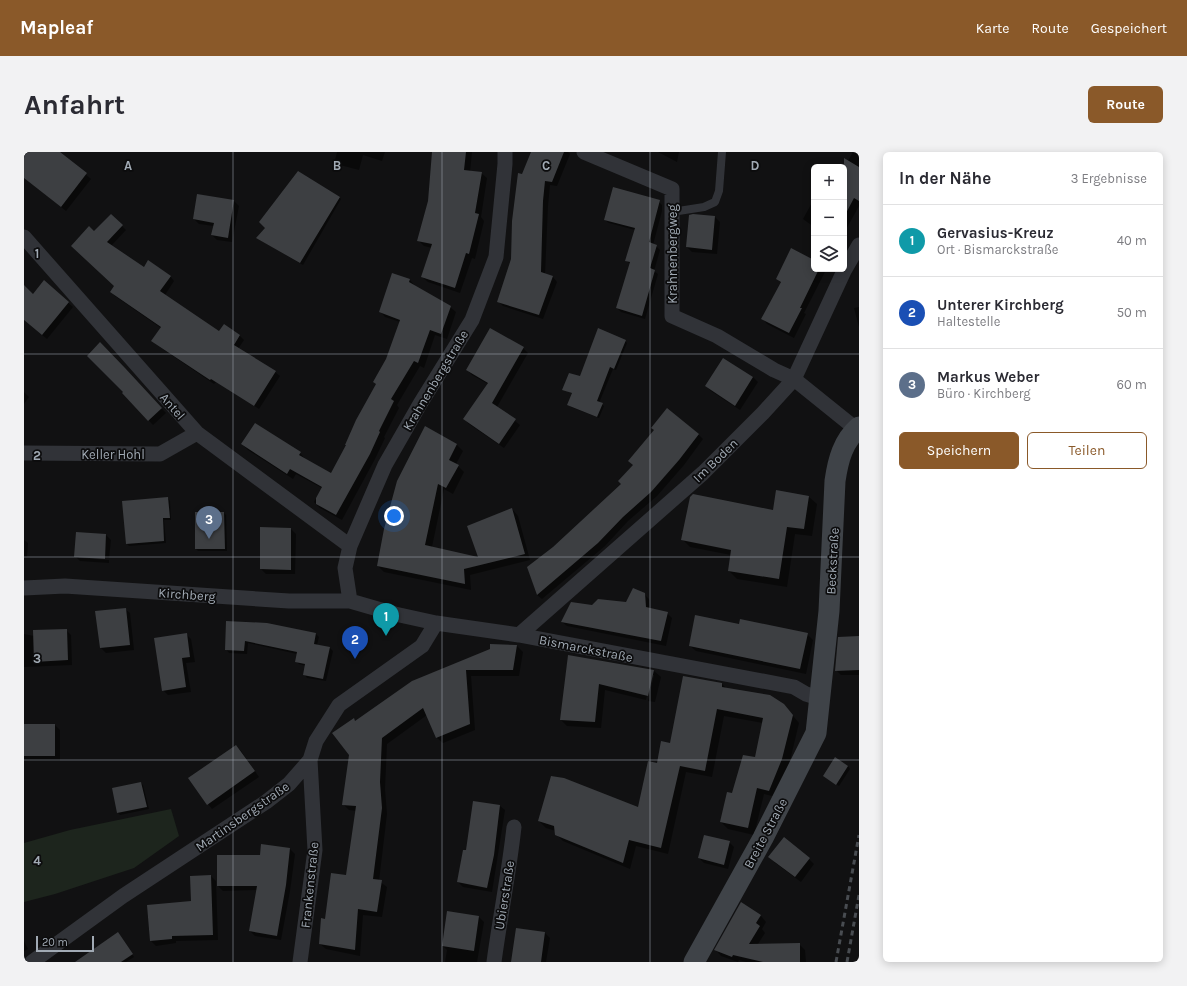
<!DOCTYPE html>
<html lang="de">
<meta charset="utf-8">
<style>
body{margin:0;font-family:Karla,sans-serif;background:#f2f2f3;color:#2b2b33}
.controls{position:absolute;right:12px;top:12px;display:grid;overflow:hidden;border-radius:6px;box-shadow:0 2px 10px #0003}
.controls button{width:36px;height:36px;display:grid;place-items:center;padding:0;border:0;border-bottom:1px solid #e1e1e2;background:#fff;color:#2b2b33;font:20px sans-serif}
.scale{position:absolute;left:12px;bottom:10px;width:58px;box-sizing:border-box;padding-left:4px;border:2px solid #a1aab4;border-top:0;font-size:11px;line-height:14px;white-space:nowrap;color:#a1aab4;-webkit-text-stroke:3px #0c0c0d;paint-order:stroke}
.you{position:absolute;left:370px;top:364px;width:14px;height:14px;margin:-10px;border:3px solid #fff;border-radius:50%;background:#1a73e8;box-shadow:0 0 0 6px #1a73e833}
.badge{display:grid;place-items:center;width:26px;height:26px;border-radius:50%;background:#8a5929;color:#fff;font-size:13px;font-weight:700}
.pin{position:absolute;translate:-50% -33px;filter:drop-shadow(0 1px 2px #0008)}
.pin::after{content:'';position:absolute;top:21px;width:14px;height:12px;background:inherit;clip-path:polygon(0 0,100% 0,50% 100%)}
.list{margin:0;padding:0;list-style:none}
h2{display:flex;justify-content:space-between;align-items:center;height:52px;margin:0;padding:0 16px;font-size:17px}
h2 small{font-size:13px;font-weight:400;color:#7c7c81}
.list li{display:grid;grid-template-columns:26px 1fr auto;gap:12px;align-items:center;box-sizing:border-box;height:72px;padding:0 16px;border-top:1px solid #e1e1e2}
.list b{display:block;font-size:15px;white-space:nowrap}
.list p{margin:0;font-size:13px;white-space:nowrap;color:#7c7c81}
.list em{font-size:13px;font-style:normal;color:#7c7c81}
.actions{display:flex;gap:8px;padding:12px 16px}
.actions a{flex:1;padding:9px 0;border:1px solid #8a5929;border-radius:6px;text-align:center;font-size:14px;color:#8a5929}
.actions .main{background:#8a5929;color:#fff}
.icon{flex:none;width:22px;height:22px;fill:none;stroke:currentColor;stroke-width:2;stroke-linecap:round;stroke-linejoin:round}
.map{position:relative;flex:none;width:835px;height:810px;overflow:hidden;border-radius:6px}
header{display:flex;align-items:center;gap:24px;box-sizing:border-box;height:56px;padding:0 20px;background:#8a5929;color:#fff}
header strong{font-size:19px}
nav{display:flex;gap:22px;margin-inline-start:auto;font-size:14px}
.intro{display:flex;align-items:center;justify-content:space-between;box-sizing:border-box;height:96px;padding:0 24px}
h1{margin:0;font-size:28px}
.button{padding:10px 18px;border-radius:6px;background:#8a5929;color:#fff;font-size:14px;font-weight:700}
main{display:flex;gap:24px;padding:0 24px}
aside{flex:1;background:#fff;border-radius:6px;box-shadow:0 2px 10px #0003}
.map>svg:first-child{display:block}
.green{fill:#1d251d}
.shadow{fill:#0007}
.building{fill:#3d3f42}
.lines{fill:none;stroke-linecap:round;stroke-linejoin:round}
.lane{stroke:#313338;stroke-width:8}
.street{stroke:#313338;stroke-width:15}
.secondary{stroke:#3f4348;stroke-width:21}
.rail{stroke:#484c51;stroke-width:3;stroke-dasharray:5 4;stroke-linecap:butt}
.grid{fill:none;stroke:#a1aab4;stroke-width:1;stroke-opacity:0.55}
.labels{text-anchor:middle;stroke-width:3.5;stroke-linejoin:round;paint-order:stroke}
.street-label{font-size:13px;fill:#a1aab4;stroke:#0c0c0d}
.grid-label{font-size:13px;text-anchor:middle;font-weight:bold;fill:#a1aab4;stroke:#0c0c0d;stroke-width:3.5;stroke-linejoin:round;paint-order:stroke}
</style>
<header>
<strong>Mapleaf</strong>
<nav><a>Karte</a><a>Route</a><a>Gespeichert</a></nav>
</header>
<div class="intro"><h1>Anfahrt</h1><a class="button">Route</a></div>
<main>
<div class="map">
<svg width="835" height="810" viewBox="0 0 835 810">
<rect width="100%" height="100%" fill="#111112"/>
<path class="green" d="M147 657 155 684 110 716 31 742 0 750V691L46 678Z"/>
<path class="shadow" d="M0 0H35L67 27 42 59 0 25Z
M313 0H361L358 9 339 3 335 18 316 13 311 8Z
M409 0H448L446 20 457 21 463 26 457 65 460 69 451 107 448 106 436 141 404 130 398 125 408 96 400 94 394 88 405 49Z
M508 0H544L546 2 533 34 526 33 524 54 521 123 529 125 533 130 519 167 479 154 474 149 488 108 499 23Z
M634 0H655L653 10Z
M829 0H835V54L820 81V16Z
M315 45 317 47 279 113 236 88Z
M790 47V75L779 67Z
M210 49 215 54 208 90 193 88 188 83 190 74 175 72 170 67Z
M634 49 638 53V59L629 93 632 94 636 98 630 119 634 122 621 167 597 160 593 156 606 112 602 108 611 78 585 71 581 68Z
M87 63 102 78 87 94 120 117 146 124 150 129 141 143 196 180 200 173 216 184 220 188 214 197 251 220 256 224 235 257 192 230 190 232 133 193 128 189 137 176 91 144 87 140 91 134 70 81Z
M691 65 696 70 693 102 668 100 663 95Z
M790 109V117L802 118 780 161 782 162 770 186 743 172 739 167 757 131 753 127Z
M369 122 386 128 391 134V135L426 155 432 160 423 187 411 183 400 216 396 214 373 253 375 256 360 285 361 286 351 307 318 368 296 356 290 350 298 336 272 322 269 327 224 298 218 292 231 272 276 301 282 308 307 322 323 294 353 233 376 170 361 165 356 159Z
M21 130 49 155 23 187 0 168V135L9 143Z
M835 155V175L830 156Z
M601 189 603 191 592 218 589 217 575 251 580 254 575 266 547 255 545 253 549 242 539 237 557 225Z
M499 196 504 201 473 255 496 273 480 296 445 272 440 267 464 232 448 223 443 218Z
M105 222 142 261 129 273 99 241Z
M729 225 734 230 716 258 687 239 682 234Z
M0 240 5 245 0 252Z
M402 276 433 293 439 299 432 312 440 320 429 342 420 337 408 395 456 407 488 357 494 364 506 408 446 423 447 438 360 420 354 414Z
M674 282 679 287 660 313 633 344 604 369 581 394 518 447 513 443 504 416 529 396 598 332Z
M785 345 793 352 788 384 771 382 763 435 713 427 705 419 707 403 666 395 658 387 749 359Z
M144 346 146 349 147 368H140L142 391 105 394 103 392Z
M172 361H200L202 363 203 399H174L172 397Z
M267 377 272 382 271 422H242L237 417Z
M82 383 87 388 85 406 55 404V406L85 408V411L56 409 51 404Z
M0 388 4 391 3 405H0Z
M620 442 625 447 626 457 643 461 648 466 642 494 543 474 538 470 569 454 603 451Z
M101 457 106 461 110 498 82 501 77 496 72 460Z
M203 470 292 482 295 485 293 493 306 496 309 499 302 529 283 526 280 522 282 514 275 512 272 509 273 502 224 491 223 502 205 501 202 497Z
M716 474 783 482 789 488 782 522 672 499 666 494Z
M42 478 47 483 48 513 0 515V518V482L10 484Z
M162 482 167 487 171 510 162 511 167 540 144 543 139 538Z
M835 485V523H817L812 518Z
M467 493 493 494 499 500 495 524H447L451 578 419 591 413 586 403 563 363 592 361 637 363 662 355 729 363 735 358 765 339 763 336 804 302 797 296 792 302 768 323 724 333 659 325 658 319 652 331 570 467 498Z
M544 504 630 519 637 525 631 550 624 549 630 523H628L622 548 581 538 577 576 543 574 537 568Z
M698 532 703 537 759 552 775 571 765 613 752 645 740 642 730 683 704 677 697 670 709 642 732 606 739 571 700 564 688 625 662 620 644 702 612 694 606 717 539 689 532 682V679L522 676 515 669 615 657 634 612 646 592Z
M0 573H31L36 578V609H0Z
M212 594 217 599 235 625 188 657 184 652Z
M824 614 826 617 815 634 800 624Z
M117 631 119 633 125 657 96 663 94 661 89 637Z
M476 654 481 658 468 740 439 735 434 730 443 699Z
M705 690 710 695 704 717 680 711 675 706Z
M238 694 266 697 271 702 266 739 257 788 231 784 226 779 233 738 199 739 194 734 237 704Z
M785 707 790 712 777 730 750 710Z
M187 724 192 729 194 788 152 789V791L132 794 127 789 168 750Z
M737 764 742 770 738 777 741 781 734 792H775L781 798 782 810H722L715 808 714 810 697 804 692 798Z
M455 765 460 770 453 810H421L423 798 419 794Z
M521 781 526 786 522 810H488Z
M96 784 110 805 102 810H53Z
M0 789 4 797 0 799Z"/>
<path class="building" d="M0 0H36L63 21 37 55 0 26Z
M408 0H442L440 18 458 20 451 61 455 62 445 102 442 101 431 136 397 125 408 92 393 89 404 49Z
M507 0H540L528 30 521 29 519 49 517 120 529 124 515 163 473 150 487 107 488 69 494 21 498 22Z
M820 6 835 15V49L830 46 820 65Z
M274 19 316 45 276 111 232 86 241 76 235 70Z
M589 35 636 48 625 90 633 93 626 116 631 118 618 164 592 156 606 110 601 109 611 76 580 68Z
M173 42 210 48 204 86 187 83 190 71 169 67Z
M87 62 99 73 83 90 120 115 124 108 147 124 136 139 195 179 200 172 216 183 210 193 252 219 230 254 187 227 186 228 127 189 137 175 86 140 90 134 47 94 65 74 70 79Z
M669 62 691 64 688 98 662 95 665 63Z
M767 96 790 108V117H795L776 156H778L765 181 737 167 757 130 752 127Z
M368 121 386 127 385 130 427 154 417 182 406 178 394 211 390 209 367 247 370 249 355 279 356 280 346 302 312 363 292 352V346L298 335 266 317 263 322 217 292 231 271 277 300 275 303 307 321 322 293H321L332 268 352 232 349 230 362 207 376 168 355 160Z
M20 128 45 150 18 183 0 168V133L9 142Z
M466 176 500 195 468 251 492 267 475 292 439 267 464 231 442 218Z
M574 176 602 188 590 217 586 215 573 249 579 251 573 265 543 253 548 241 538 238 545 221 556 224Z
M76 190 101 216 138 256 124 269 98 241 99 240 63 204Z
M699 206 729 225 711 254 681 234Z
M643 256 675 282 655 308 627 340 599 365 574 391 513 443 503 415 529 395 597 332 594 329 609 313 604 309 630 278 627 276Z
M401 274 433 292 425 308 435 313 422 336 414 332 401 393 454 405 443 374 488 356 501 402 440 417 441 432 353 414 360 377 373 329Z
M752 338 785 344 780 377 763 375 755 427 704 419 707 398 657 388 666 345 669 342 749 358Z
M144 345 146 366H139L140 389 102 392 98 349Z
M171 360H200L201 397H171Z
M236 375 267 376V418L236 417Z
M52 380 82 382 81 407 50 405Z
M609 436 621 441 622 455 644 460 637 489 537 470 547 450 568 453 574 447 602 450Z
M102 456 106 493 76 496 71 459Z
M671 463 715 472 716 467 784 481 776 517 665 494Z
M202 469 243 471 292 481 290 492 306 495 299 527 279 523 281 512 271 510 273 500 221 489 220 499 201 498Z
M43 477 44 508 10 510 9 478Z
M163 481 166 505 158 506 162 535 138 539 130 486Z
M835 484V518L811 519 814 485Z
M466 492 493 493 489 518H442L446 572 412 586 399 556 358 586 356 630 358 656 349 727 358 728 353 760 334 757 331 798 295 792 297 766 301 767 307 721 322 723 332 654 318 653 325 603 308 581 330 566 331 569 388 529 466 497Z
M544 503 630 518 624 544 575 532 571 570 536 568Z
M659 524 698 531V535L746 543 760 552 769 563 758 607 745 639 733 636 724 676 696 670 703 640 708 641 719 603 731 605 739 566 693 557 681 619 656 614 637 696 605 688 599 711 531 683 530 674 514 669 527 624 540 626 614 655 624 609 633 611 637 589 646 591Z
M0 572H31V604H0Z
M212 593 231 619 183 653 164 626Z
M811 605 824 614 812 633 799 624Z
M117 630 123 655 93 661 88 636Z
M449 649 476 653 470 703 463 736 433 730 439 698H442Z
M680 683 706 689 700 713 674 706Z
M760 685 786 706 771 725 744 705Z
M237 692 266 696 262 733 253 784 225 779 233 734H193V703H236Z
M187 723 189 783 148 784V787L126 789 123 753 167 749 166 724Z
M717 750 737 763 732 771 736 774 725 792 776 791V810H739L709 803 708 805 690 798Z
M423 759 455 764 450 799 418 794Z
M492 776 521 780 517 810H487Z
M94 780 109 802 97 810H51Z"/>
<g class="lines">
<path class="lane" d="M648 60 680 55 691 50 695 39 698 0"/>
<path class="street" d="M560 0 648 37V164L693 184 750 218 770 227 832 277
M0 85 173 281 326 394
M0 301 136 302 173 281
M0 436 41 434 265 449H326L371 462 412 471 495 483 770 535 782 542 795 546
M326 449 321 416 326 394 361 313 396 252 448 168 472 105 481 12V0
M495 483 679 321 739 261 770 227 820 119 835 93
M8 810 99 744 242 650 265 632 286 608 292 589 315 553 398 494 412 471
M276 810 291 698 286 608
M470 810C476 765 485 721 490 675"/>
<path class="secondary" d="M670 810 739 686 792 581 805 459 811 329C814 308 819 289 835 275"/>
<path class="rail" d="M812 810 835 683
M823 810 835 743"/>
</g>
<path class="grid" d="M209 0V810M418 0V810M626 0V810M0 202H835M0 405H835M0 608H835"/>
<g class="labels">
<g class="street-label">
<text transform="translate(648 102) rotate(-90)" y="5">Krahnenbergweg</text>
<text transform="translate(411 228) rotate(-59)" y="5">Krahnenbergstraße</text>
<text transform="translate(149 254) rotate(49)" y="5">Antel</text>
<text x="89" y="307">Keller Hohl</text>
<text transform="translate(691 308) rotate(-44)" y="5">Im Boden</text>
<text transform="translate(808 409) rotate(-87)" y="5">Beckstraße</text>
<text transform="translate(163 442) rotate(4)" y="5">Kirchberg</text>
<text transform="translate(562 496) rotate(11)" y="5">Bismarckstraße</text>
<text transform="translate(218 664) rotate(-35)" y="5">Martinsbergstraße</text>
<text transform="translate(741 681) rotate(-62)" y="5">Breite Straße</text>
<text transform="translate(285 733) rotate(-84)" y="5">Frankenstraße</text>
<text transform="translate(480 743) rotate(-81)" y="5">Ubierstraße</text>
</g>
</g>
<g class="grid-label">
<text x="104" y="18">A</text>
<text x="313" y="18">B</text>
<text x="522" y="18">C</text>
<text x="731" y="18">D</text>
<text x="13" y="106">1</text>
<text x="13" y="308">2</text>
<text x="13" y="511">3</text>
<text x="13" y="713">4</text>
</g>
</svg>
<div class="controls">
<button>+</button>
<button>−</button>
<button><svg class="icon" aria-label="layers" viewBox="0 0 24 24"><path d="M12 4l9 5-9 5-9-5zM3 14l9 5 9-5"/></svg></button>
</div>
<div class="scale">20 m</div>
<div class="you"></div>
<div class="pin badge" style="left:362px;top:484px;background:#0f9aa8">1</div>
<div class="pin badge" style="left:331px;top:507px;background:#1a4fb4">2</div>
<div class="pin badge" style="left:185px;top:387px;background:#5c6f8a">3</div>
</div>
<aside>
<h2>In der Nähe<small>3 Ergebnisse</small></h2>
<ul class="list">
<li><span class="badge" style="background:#0f9aa8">1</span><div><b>Gervasius-Kreuz</b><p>Ort · Bismarckstraße</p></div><em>40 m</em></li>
<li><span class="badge" style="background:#1a4fb4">2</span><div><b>Unterer Kirchberg</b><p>Haltestelle</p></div><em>50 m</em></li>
<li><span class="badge" style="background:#5c6f8a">3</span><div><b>Markus Weber</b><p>Büro · Kirchberg</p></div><em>60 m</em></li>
</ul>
<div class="actions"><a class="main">Speichern</a><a>Teilen</a></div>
</aside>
</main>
